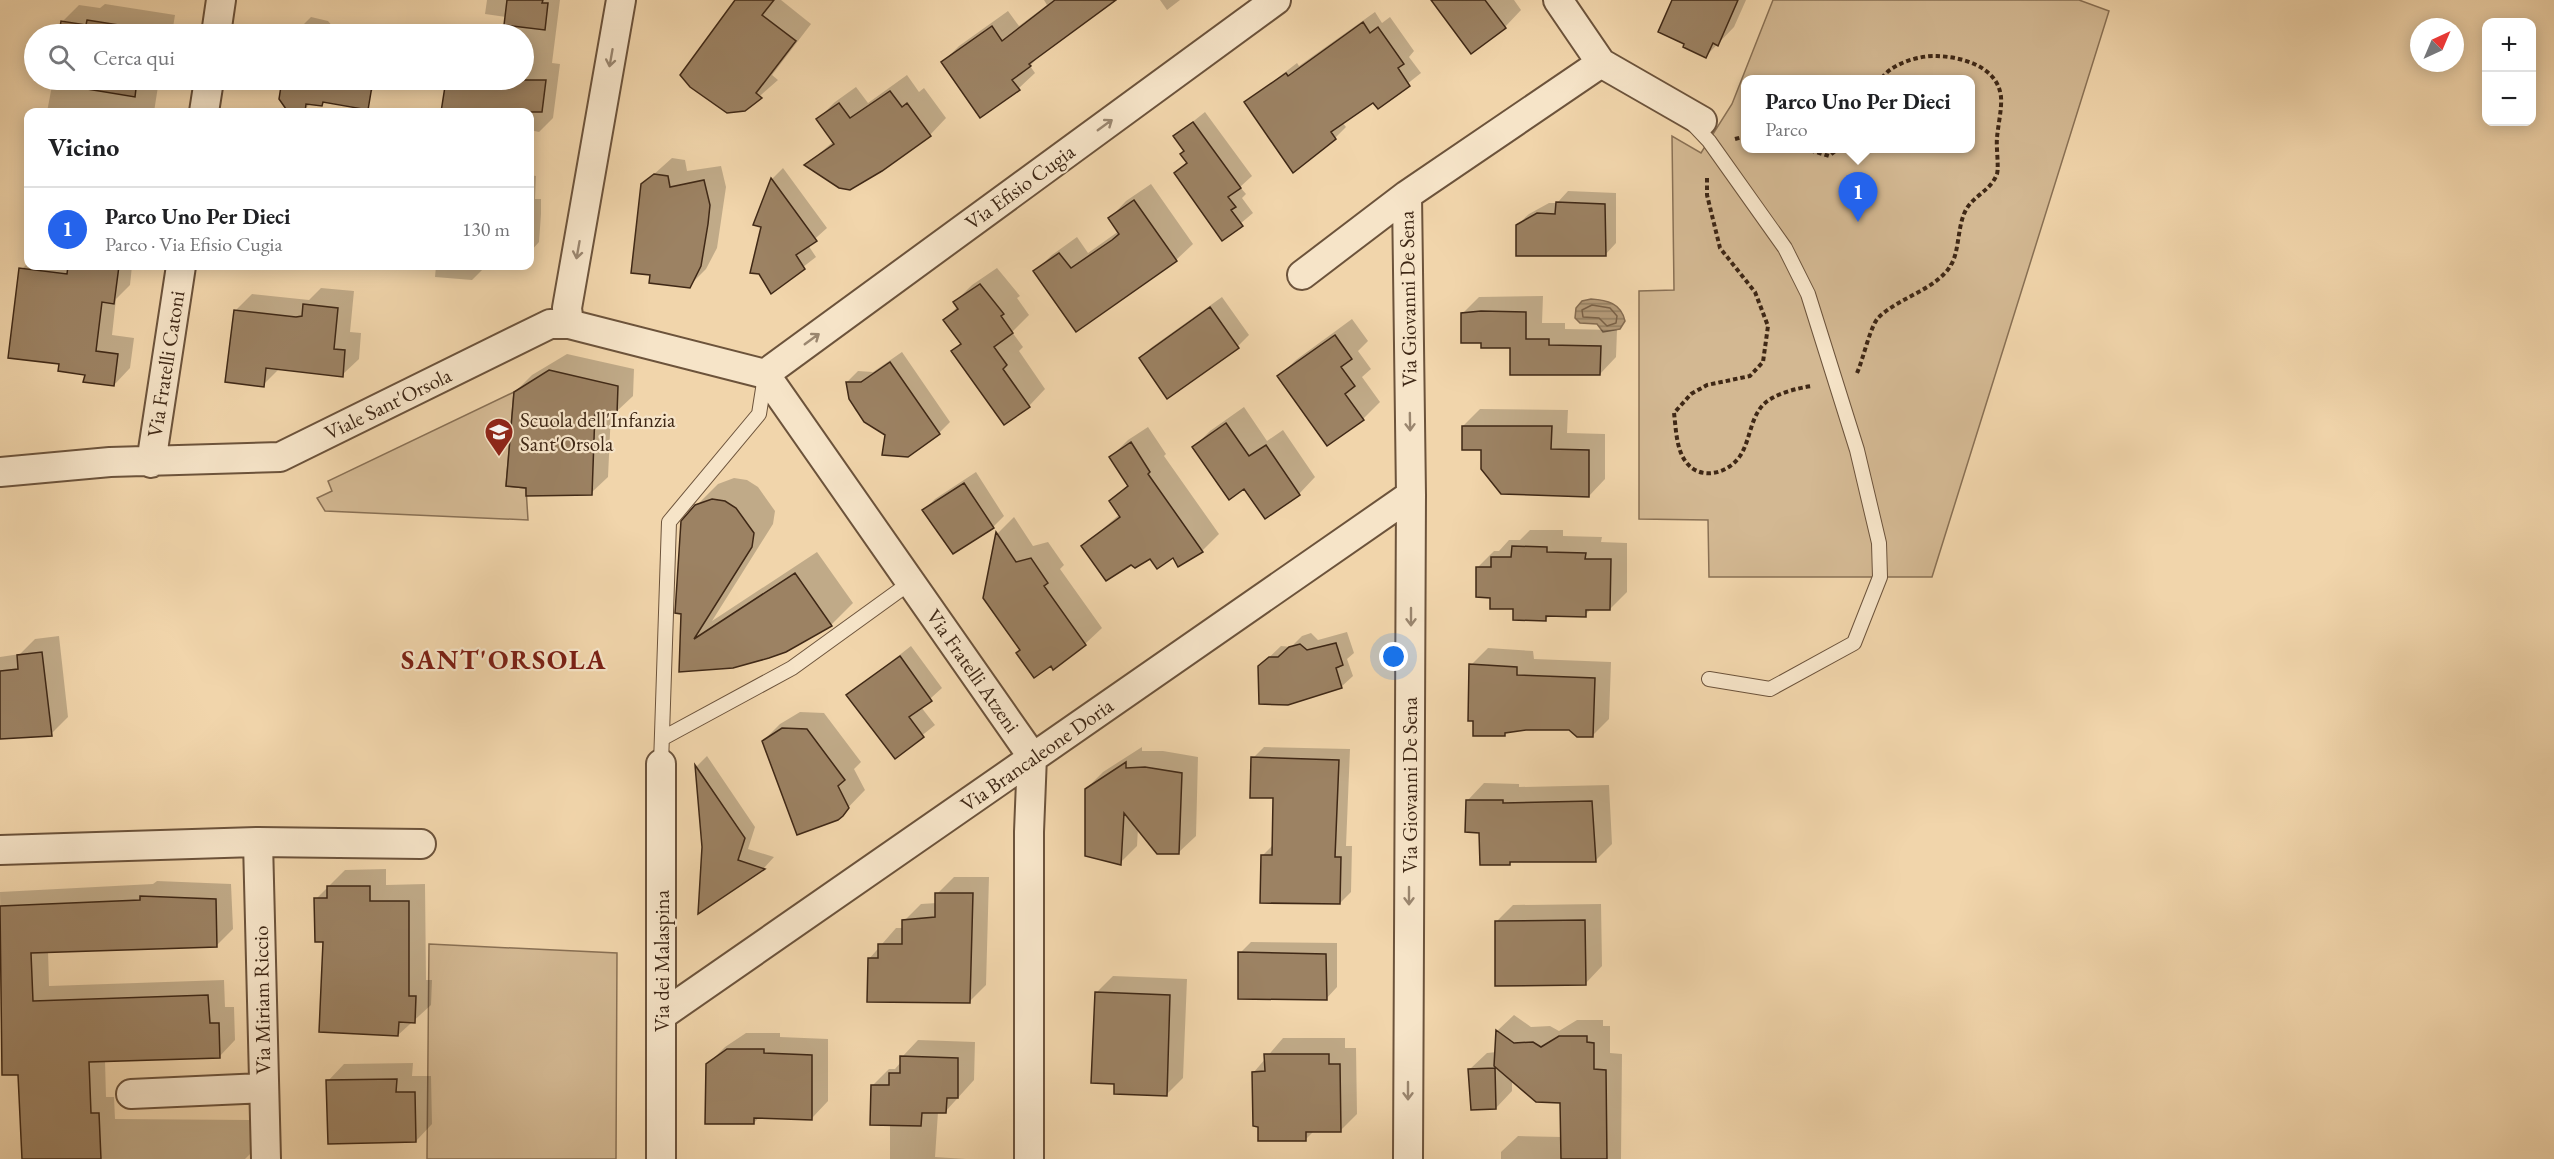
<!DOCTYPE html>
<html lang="it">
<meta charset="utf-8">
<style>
body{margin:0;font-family:"EB Garamond",serif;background:#f6f6f6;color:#202124}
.controls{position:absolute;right:18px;top:18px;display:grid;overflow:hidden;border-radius:12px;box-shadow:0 3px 15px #0003}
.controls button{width:54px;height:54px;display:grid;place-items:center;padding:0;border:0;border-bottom:2px solid #e0e0e0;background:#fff;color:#202124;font:30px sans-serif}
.compass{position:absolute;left:2410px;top:18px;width:54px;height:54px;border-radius:50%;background:#fff;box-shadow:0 3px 15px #0003;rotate:44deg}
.you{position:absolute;left:1394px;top:657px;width:21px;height:21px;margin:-15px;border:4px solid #fff;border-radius:50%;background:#1a73e8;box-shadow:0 0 0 9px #1a73e833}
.badge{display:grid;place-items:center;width:39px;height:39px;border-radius:50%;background:#2563eb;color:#fff;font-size:20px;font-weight:700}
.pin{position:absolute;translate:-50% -50px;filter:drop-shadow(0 2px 3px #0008)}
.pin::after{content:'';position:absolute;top:32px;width:21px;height:18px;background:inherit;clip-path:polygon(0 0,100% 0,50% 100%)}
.popup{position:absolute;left:1741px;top:75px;width:234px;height:78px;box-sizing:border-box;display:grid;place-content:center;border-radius:12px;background:#fff;filter:drop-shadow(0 2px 4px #0005);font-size:20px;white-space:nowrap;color:#757577}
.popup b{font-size:22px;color:#202124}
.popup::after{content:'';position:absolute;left:50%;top:100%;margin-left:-12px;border:12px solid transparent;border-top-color:#fff}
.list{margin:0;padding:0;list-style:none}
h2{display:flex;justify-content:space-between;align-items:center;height:78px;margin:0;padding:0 24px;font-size:26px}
h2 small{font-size:20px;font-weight:400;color:#757577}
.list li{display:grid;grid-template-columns:39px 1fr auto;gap:18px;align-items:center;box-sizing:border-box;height:84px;padding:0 24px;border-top:2px solid #e0e0e0}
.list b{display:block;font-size:22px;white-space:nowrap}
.list p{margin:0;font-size:20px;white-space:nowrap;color:#757577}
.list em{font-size:20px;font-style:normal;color:#757577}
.icon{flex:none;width:33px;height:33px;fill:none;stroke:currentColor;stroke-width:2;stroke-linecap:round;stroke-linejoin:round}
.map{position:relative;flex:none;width:2554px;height:1159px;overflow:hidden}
.search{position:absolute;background:#fff;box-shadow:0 3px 15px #0003;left:24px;top:24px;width:510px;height:66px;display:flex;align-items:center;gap:15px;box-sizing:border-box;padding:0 21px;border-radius:33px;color:#757577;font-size:22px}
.panel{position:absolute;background:#fff;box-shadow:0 3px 15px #0003;left:24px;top:108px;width:510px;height:162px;border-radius:12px}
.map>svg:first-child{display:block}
.green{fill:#d3b892;stroke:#897054;stroke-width:1.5;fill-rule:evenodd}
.water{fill:url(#water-rules);stroke:#856c51;stroke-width:1.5}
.shadow{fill:#0003;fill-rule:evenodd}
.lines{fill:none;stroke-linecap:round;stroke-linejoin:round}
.shore{stroke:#7a6147;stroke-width:1.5}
.building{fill:#9c8263;stroke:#3f2816;stroke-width:1.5}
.service-casing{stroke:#6c533b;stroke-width:16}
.minor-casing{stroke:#6c533b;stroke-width:32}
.path{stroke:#3f2816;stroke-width:4;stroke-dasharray:4.5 3;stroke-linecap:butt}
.service{stroke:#f6e4c8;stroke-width:14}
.minor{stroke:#f6e4c8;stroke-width:28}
.oneway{stroke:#9a866f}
.labels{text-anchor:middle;stroke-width:4.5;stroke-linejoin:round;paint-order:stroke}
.street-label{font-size:21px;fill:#3f2816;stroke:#f6e4c8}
.poi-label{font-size:21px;fill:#3f2816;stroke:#f6e4c8;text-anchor:start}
.district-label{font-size:27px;font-weight:bold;letter-spacing:1.5px;fill:#7a1f14;stroke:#f6e4c8}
</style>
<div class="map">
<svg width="2554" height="1159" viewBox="0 0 2554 1159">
<defs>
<pattern id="water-rules" width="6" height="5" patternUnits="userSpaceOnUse" patternTransform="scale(1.5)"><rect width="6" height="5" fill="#b49a78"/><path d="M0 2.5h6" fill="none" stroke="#947e61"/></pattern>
</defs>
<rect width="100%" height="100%" fill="#f1d5ab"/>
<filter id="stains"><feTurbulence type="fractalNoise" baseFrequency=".00333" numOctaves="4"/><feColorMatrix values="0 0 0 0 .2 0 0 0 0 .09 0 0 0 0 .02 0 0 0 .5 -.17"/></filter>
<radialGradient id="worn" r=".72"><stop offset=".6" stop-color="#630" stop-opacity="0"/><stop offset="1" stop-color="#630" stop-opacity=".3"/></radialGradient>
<path class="green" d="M1773 0H2079L2109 11 1932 577H1709L1708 520 1639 519V291L1674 290 1672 136 1701 153 1732 104ZM1746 80H1970V148H1746Z
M514 392 506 486 526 488 528 520 325 511 317 498 332 491 328 481Z
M429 944 617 953 616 1159H427Z"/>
<path class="water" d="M1591 299C1607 300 1621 303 1625 321L1620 329 1603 332 1597 324 1580 323 1575 318 1576 308 1582 301Z"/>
<path class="shadow" d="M487 0H560L552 63 560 64 553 118 539 132 530 130V112L443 110 448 80H524V34H504L506 17 485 14Z
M737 0H781L811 24 772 75 778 80 744 110Z
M1044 0H1114L1043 52 1030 66 1035 73 1019 88 980 116 943 62 959 46 1008 11 1019 26 1047 5Z
M1160 0H1180L1167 10Z
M1433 0H1514L1521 10 1505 27Z
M1676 0H1746L1734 27 1706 56Z
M105 4 175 15 172 34H60L63 21 79 5 100 8Z
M1375 12 1382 23 1390 17 1414 51 1409 57 1421 73 1378 107 1373 100 1342 122 1346 127 1335 138 1246 102 1297 63 1299 66Z
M311 17 328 21 339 34H294Z
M907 75 919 92 924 88 946 118 930 135 806 165 834 141 818 119 835 102 856 87 868 103Z
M53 80H159L154 112H47Z
M283 80H367L373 90 357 106 325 101 322 104 311 103 304 110 281 99Z
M1205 112 1252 176 1240 187 1246 194 1242 198 1253 213 1222 239 1175 173 1188 161 1185 151 1175 136Z
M672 158 685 160 687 171 721 166 726 187 717 248 706 269 689 286 651 274 643 184Z
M783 168 827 228 808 245 816 257 772 291 763 226 755 224 772 179Z
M530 175 536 176 535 199H541V214L539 242 530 252Z
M1151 184 1193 244 1176 260 1035 271 1052 255 1077 237 1088 253 1119 231 1110 218 1126 201Z
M1568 191 1616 193V243L1605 255 1517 225 1529 214 1549 203H1557Z
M28 263V266H132L130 285 116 299 112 335 134 338 130 368 114 385 61 363 22 269Z
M436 266H486L472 280 435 277Z
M997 268 1020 296 1017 298 1029 315 1012 332 1023 347 1019 351 1045 389 1029 406 953 351 961 343 945 320 958 306 955 302 972 285Z
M321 288 354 291 350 332 361 333 359 359 342 375 280 368 263 385 235 311 252 294 309 300Z
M1543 296 1542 323H1565V329L1617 330 1616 357 1600 374 1511 347 1483 341 1463 313 1479 297Z
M1222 297 1249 335 1238 346 1167 396 1140 358 1152 347Z
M1352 319 1368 341 1358 351 1371 369 1362 377 1380 402 1363 419 1328 444 1279 376 1296 360Z
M902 352 950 422 939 433 887 434 872 427 855 410 847 382 858 371 873 372Z
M567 354 634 369 633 396 616 412H611L608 477 591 493 515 392 532 375Z
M1244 407 1267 441 1283 430 1315 477 1299 494 1245 487 1194 447 1210 431Z
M1480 409 1568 410 1567 433 1605 434V479L1589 496 1482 448 1463 426Z
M1148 427 1166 454 1164 456 1219 534 1202 551 1173 556H1151L1083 546 1120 514 1111 501 1129 484 1111 457 1128 440Z
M976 472 1004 516 993 527 924 510 935 499Z
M734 478 747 480 758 487 775 511 773 524 712 621 817 552 853 603 831 625 786 650 680 670 696 506 718 484Z
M1014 517 1033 546 1048 542 1064 565 1060 569 1102 628 1085 644 1052 664 1021 650 985 598 998 533Z
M1530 530H1563V536L1602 537 1601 542 1627 543V592L1610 609 1592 608 1585 615H1550L1546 619 1491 597 1478 567 1494 551H1499L1509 540H1520Z
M1347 632 1354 653 1347 659 1353 676 1341 687 1259 667 1281 646 1291 647 1302 636 1311 633 1318 640Z
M59 636 68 717 51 734 0 738V657L20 654 35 639Z
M911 646 942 688 921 707 935 725 895 757 848 695Z
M1488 648 1533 651 1534 659 1611 662 1609 719 1593 735 1570 729 1508 731 1504 735 1471 665Z
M800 712 824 713 861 762 854 769 865 790 837 819 763 741 780 724Z
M1142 747V751H1163L1198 757 1196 836 1179 852 1138 828 1137 846 1120 863 1086 789 1103 772Z
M1264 747 1350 749 1346 846H1352L1351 892 1340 903 1262 856 1274 844V797L1253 758Z
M707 756 755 827 748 849 774 857 764 868 700 911 704 847 697 766Z
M1484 783 1519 784V787L1609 785 1612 844 1595 861 1513 860 1509 864 1468 800Z
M386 869V885L425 884 426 980H432L431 1005 398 1035 325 941 316 899 345 870Z
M954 877H989L986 985 969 1002 869 959 896 928H904V921L921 904 937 903V894Z
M157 881 231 884 233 929 217 945 48 951 49 986 224 980 225 1007H234L235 1040 219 1057 105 1060 106 1097H114L115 1119 252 1120V1152L245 1159H23L19 1073 3 1074 0 892 153 884Z
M1601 904 1602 966 1586 983 1496 922 1513 905Z
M1251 942 1337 943V987L1326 999 1240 953Z
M1113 976 1187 979 1183 1078 1166 1095 1116 1083 1096 993Z
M1514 1015 1531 1027 1550 1026 1559 1031 1577 1020H1603V1026H1610V1053L1622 1054 1621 1159H1494H1501V1152L1518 1136 1562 1137 1561 1101 1512 1079V1091L1496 1108 1470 1069 1487 1053 1497 1052V1031ZM1511 1040 1520 1047 1511 1043Z
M746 1033H780V1037L828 1039V1101L812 1118 760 1116 754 1123 708 1064 725 1047Z
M1283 1038H1345V1048H1356L1357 1114 1340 1131H1314L1306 1139 1254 1072Z
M918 1040 975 1042 974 1080 945 1112H938L935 1157 966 1159H890V1124L872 1086 889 1069H895L901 1062 902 1057Z
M413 1063 412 1076H431L432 1124 416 1141 328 1081 344 1064Z"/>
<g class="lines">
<path class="shore" d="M1592 305 1610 308 1617 316 1616 323 1607 326 1599 318 1583 317 1582 310Z"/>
</g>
<path class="building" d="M507 0H543L542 3H548L545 30 504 25Z
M735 0H774L762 15 796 41 756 93 762 98 745 111 727 113 690 87 680 75Z
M1055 0H1116L1029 64 1031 66 1012 80 1020 90 980 118 941 62 992 26 1002 41Z
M1431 0H1485L1506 28 1471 54Z
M1672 0H1738L1718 46 1713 43 1706 58 1683 47 1684 44 1658 32Z
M87 20 145 29 144 34H59L61 21 86 25Z
M1363 22 1370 33 1378 27 1404 64 1398 68 1410 86 1378 109 1373 103 1331 132 1336 139 1293 173 1244 102 1286 73 1288 76Z
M51 80H137L135 97 51 83Z
M282 80H373L368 110 323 102 322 106 306 104 305 112 286 109 279 99Z
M446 80 487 85 488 80H546L542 112H441Z
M890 91 902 107 907 103 931 136 882 171 850 190 839 188 804 165 834 144 816 119 839 103 850 118Z
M1193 122 1241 188 1228 197 1236 207 1231 210 1243 226 1222 241 1174 173 1187 163 1180 154 1184 151 1173 136Z
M654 174 668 176 670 187 704 180 710 205 708 224 701 266 690 288 649 283 650 275 631 273 641 184Z
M771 178 817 241 796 255 805 269 771 294 759 274 750 273 761 227 753 225Z
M1134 200 1177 261 1076 332 1033 271 1059 253 1071 268 1112 240 1119 234 1108 218Z
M1556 202 1605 204 1606 256H1516V225L1537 213 1555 214Z
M68 266H119L114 304 102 302 96 351 118 354 114 386 83 382 85 375 58 371 59 364 8 358 19 268 67 274Z
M980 284 1004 314 1001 316 1013 333 994 347 1007 365 1003 369 1030 407 1004 425 951 351 961 344 943 320 958 309 953 302Z
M303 304 338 308 334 349 345 350 343 377 266 368 264 387 225 382 234 310 296 317 302 316Z
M1210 307 1239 348 1167 399 1139 358Z
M1481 311 1526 312V339H1549V345L1601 346 1600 375H1510V348H1481V343H1461V313Z
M1335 335 1352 359 1341 367 1355 386 1345 394 1364 420 1327 446 1277 376Z
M890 362 940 434 908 457 882 455 885 435 864 422 849 399 846 382H861Z
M549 370 618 386 617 414 595 412 592 495 526 496V488L506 486 514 392Z
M1226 423 1249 456 1266 445 1300 495 1265 519 1244 489 1229 500 1192 447Z
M1462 426H1552L1551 449 1589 450V497L1501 494 1481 469V450H1462Z
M1131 442 1150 472 1148 474 1203 552 1178 567 1173 558 1157 569 1150 559 1135 568 1131 565 1106 581 1081 546 1120 517 1109 501 1128 486 1109 457Z
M964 483 994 528 953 554 922 510Z
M712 499 725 501 736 508 754 533 752 547 694 639 795 573 832 626 786 652 769 658 733 668 679 672 681 614 675 613 681 521 695 505Z
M996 532 1016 562 1031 558 1048 583 1044 586 1086 645 1053 670 1051 666 1034 678 1016 653 1020 650 983 598Z
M1512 546 1547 547V552L1586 553 1585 559H1611L1610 610H1586V617L1546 616V621L1513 620V609H1490V598L1476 597V567H1491V557H1511Z
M1336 643 1343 665 1336 668 1342 688 1288 705 1259 704 1258 666 1269 657H1278L1289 647 1300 644 1307 650Z
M42 652 52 736 0 739V671L18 669 17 655Z
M900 656 932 701 909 717 924 737 895 759 846 695Z
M1469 664 1517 667V675L1595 678 1593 737H1577L1569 730H1526L1505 733V736H1473V721H1468Z
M782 728 807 729 845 780 838 786 849 808 843 816 838 820 797 835 762 741Z
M1251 757 1339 760 1335 857H1341L1340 904 1260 903 1261 855H1272L1273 798H1250Z
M1126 762V768L1145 767 1182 773 1179 854H1157L1124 813 1121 865 1085 856V789Z
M695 765 745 838 738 860 765 869 698 914 702 847Z
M1466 800H1503V803L1592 801 1596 862H1510V865H1480L1479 833 1465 832Z
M327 886H370V901H409V996H416L415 1023 399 1022 398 1036 319 1032 323 942H315L314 898H327Z
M935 893H973L970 1003 867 1002 868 958H878V944H902V920L935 917Z
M140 896 216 899 217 947 31 953 33 1001 208 995 210 1023H219L220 1058 89 1062 91 1113H99L101 1159H22L18 1075H2L0 906 140 900Z
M1585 920 1586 985 1495 986V921Z
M1238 952 1326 954 1327 1000 1238 999Z
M1095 992 1170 995 1167 1096 1114 1094V1084L1091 1083Z
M1496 1030 1514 1043 1533 1042 1541 1047 1559 1036H1587V1042L1594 1043V1069L1606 1070 1607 1159H1561L1560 1103 1536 1102 1494 1066Z
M727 1049H764V1053L812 1055V1120L754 1118V1124H705L706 1064Z
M1264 1054H1329V1064H1340L1341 1132H1306V1141H1258V1127L1253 1126 1252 1072 1265 1071Z
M900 1056 958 1058V1098H947L946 1113H922L921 1126 870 1125 871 1085H889V1073H900Z
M1495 1068 1496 1109 1471 1110 1468 1069Z
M397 1079 396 1092H415L416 1142 328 1144 326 1080Z"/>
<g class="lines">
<g class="service-casing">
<path id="service" d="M1691 122 1709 141 1785 248 1808 294 1857 450 1879 543 1880 577 1854 643 1770 689 1709 679
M663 738 792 668 911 582
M661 764 669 522 759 414 765 376"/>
</g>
<g class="minor-casing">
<path id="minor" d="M1558 0 1601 63 1702 121
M216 34 221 0
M204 112 209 80
M1407 195 1411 495 1408 1159
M1302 275 1407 195 1601 63
M569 324 567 308 621 0
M765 374 1032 756 1029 832V1159
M765 374 1276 0
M151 463 181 266
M0 472 110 462 280 457 550 324H569L765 374
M661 764V1159
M258 842 421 844
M0 850 258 842 266 1159
M662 1015 1411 495
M131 1094 264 1088"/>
</g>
<path class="path" d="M1735 139 1746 136
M1803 148 1829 156 1839 148
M1707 178V195L1720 248 1755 292 1768 326 1763 362 1750 376 1707 385 1691 394 1674 413C1676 428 1676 449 1686 462 1700 481 1728 474 1740 456 1750 441 1750 420 1762 406 1772 394 1798 388 1812 386
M1857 373C1863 360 1870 327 1878 318 1899 297 1936 290 1951 265 1960 250 1957 224 1967 208 1975 195 1991 190 1997 174 1999 167 1996 147 1997 138 1998 125 2002 109 2001 97 1998 67 1963 57 1937 56 1920 55 1889 64 1881 80"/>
<use href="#service" class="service"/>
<use href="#minor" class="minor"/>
</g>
<defs><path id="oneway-shaft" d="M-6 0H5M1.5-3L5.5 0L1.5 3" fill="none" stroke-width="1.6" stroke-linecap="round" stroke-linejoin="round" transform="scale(1.5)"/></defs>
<g class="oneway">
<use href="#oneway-shaft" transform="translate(611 58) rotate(100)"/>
<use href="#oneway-shaft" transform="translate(1105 125) rotate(-36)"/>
<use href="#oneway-shaft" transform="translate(578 250) rotate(100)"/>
<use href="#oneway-shaft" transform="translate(812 339) rotate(-36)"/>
<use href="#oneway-shaft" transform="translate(1410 422) rotate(89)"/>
<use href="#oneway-shaft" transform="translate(1411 617) rotate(90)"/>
<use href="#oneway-shaft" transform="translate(1409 896) rotate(90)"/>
<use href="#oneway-shaft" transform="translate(1408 1091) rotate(90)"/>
</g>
<defs>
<g id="school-pin" transform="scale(1.5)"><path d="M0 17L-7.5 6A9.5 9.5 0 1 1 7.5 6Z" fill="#8f2418" stroke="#f6e4c8"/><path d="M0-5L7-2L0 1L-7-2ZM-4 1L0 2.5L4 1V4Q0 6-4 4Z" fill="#fff"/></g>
</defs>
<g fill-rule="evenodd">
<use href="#school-pin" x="499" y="432"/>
</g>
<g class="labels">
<g class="street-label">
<text transform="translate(1020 187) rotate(-36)" y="7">Via Efisio Cugia</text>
<text transform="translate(1408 299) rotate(-91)" y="7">Via Giovanni De Sena</text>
<text transform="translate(166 364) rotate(-81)" y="7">Via Fratelli Catoni</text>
<text transform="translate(388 404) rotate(-26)" y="7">Viale Sant'Orsola</text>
<text transform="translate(973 671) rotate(55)" y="7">Via Fratelli Atzeni</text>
<text transform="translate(1037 755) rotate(-35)" y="7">Via Brancaleone Doria</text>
<text transform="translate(1410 785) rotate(-90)" y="7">Via Giovanni De Sena</text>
<text transform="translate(662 961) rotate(-90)" y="7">Via dei Malaspina</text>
<text transform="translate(262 1000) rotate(-91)" y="7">Via Miriam Riccio</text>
</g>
<g class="poi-label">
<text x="520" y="427">Scuola dell'Infanzia<tspan x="520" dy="24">Sant'Orsola</tspan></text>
</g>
<g class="district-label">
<text x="504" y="669">SANT'ORSOLA</text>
</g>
</g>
<rect width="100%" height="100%" filter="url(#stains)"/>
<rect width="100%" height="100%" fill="url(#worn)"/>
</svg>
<div class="controls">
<button>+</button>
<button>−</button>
</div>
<svg class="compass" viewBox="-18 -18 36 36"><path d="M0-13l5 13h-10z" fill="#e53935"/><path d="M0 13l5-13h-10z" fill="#757577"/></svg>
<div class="you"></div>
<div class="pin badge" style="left:1858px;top:222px">1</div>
<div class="popup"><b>Parco Uno Per Dieci</b>Parco</div>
<div class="search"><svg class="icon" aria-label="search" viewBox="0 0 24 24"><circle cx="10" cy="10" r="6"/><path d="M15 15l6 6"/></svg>Cerca qui</div>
<section class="panel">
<h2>Vicino<small></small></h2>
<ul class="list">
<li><span class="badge">1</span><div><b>Parco Uno Per Dieci</b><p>Parco · Via Efisio Cugia</p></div><em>130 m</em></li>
</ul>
</section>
</div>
